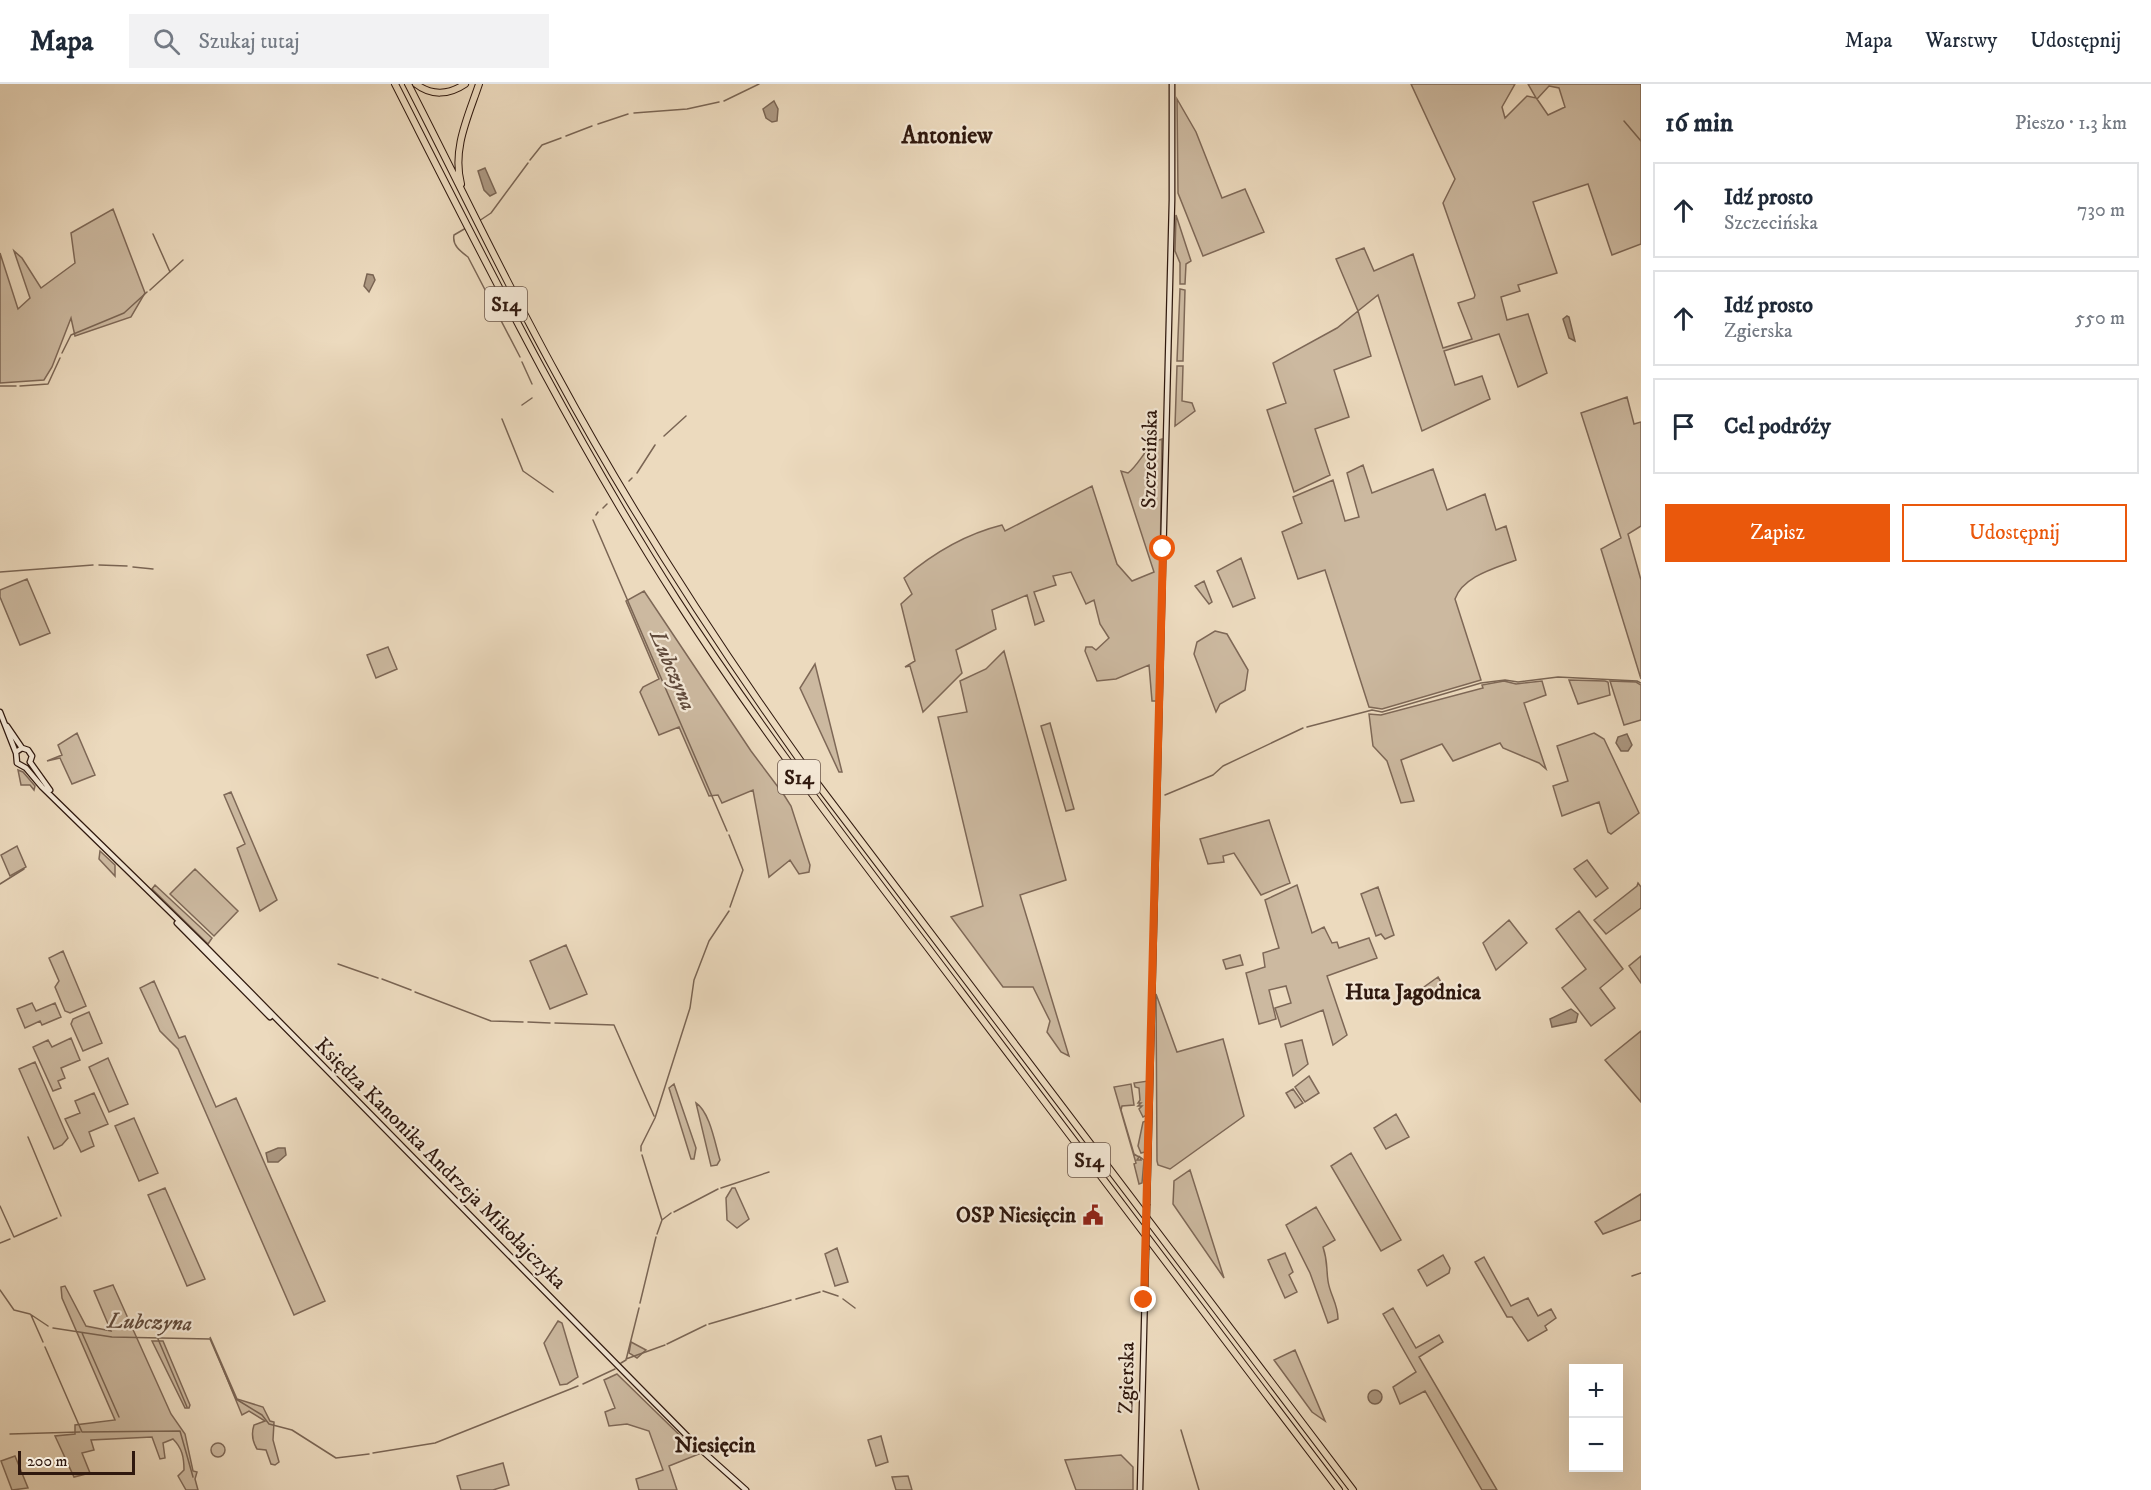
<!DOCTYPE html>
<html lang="pl">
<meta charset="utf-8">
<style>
body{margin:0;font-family:"IM FELL DW Pica",serif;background:#f2f2f3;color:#1f2937}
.controls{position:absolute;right:18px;bottom:18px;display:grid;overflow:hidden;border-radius:0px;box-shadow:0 6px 24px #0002}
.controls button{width:54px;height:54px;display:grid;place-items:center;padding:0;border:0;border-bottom:2px solid #e0e1e3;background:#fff;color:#1f2937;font:30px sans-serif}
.scale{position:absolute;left:18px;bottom:15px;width:117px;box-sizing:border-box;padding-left:6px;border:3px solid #2f180e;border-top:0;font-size:16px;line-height:21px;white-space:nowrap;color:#2f180e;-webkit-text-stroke:4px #f3e7d5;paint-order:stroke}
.stop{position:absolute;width:18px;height:18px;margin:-14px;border:4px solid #ea580c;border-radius:50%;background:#fff}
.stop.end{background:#ea580c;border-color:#fff;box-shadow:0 2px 6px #0008}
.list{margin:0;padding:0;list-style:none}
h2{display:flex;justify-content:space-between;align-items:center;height:78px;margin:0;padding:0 24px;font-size:26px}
h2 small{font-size:20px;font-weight:400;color:#747a83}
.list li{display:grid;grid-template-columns:39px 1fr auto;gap:18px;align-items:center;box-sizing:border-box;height:96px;margin:0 12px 12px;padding:0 12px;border:2px solid #e0e1e3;border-radius:0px}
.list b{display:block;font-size:22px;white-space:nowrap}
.list p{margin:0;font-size:20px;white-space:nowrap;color:#747a83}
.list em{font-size:20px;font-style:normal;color:#747a83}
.actions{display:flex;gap:12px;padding:18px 24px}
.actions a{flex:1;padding:14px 0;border:2px solid #ea580c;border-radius:0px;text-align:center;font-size:21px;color:#ea580c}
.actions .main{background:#ea580c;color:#fff}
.icon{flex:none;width:33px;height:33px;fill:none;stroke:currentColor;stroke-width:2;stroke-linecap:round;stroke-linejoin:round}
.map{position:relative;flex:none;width:1641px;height:1406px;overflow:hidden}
header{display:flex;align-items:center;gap:36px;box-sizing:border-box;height:84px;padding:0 30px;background:#fff;border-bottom:2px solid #e0e1e3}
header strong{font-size:28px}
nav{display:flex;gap:33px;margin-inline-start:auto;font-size:21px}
.search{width:420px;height:54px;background:#f2f2f3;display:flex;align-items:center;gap:15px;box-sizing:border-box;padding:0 21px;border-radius:0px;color:#747a83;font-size:22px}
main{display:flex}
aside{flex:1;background:#fff}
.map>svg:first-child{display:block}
.green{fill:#ccb9a0;stroke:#7e6857;stroke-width:1.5;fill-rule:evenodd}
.water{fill:#ac9882;stroke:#7a6554;stroke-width:1.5}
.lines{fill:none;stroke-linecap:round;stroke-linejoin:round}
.stream{stroke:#7a6554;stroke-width:1.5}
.secondary-casing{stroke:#2f180e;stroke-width:7}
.motorway-casing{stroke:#2f180e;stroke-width:8}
.secondary{stroke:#f3e7d5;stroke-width:4.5}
.motorway{stroke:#ecdabe;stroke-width:6}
.secondary-bridge-casing{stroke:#2f180e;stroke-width:7;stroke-linecap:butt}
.secondary-bridge{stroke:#f3e7d5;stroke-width:4.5}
.route{stroke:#ea580c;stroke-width:8}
.labels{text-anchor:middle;stroke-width:4.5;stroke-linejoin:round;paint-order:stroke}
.shield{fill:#f3e7d5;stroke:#6a564a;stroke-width:1.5}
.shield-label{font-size:20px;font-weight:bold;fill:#2f180e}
.street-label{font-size:21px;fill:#2f180e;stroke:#f3e7d5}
.poi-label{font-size:21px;font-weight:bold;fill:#2f180e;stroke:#f3e7d5;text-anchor:end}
.water-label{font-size:22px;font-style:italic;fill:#614b3c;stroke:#f3e7d5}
.neighbourhood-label{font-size:22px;font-weight:bold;fill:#2f180e;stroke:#f3e7d5}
.quarter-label{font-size:24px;font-weight:bold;fill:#2f180e;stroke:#f3e7d5}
</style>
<header>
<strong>Mapa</strong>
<div class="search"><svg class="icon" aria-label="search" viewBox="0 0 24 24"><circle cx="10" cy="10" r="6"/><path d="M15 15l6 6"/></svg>Szukaj tutaj</div>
<nav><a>Mapa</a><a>Warstwy</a><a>Udostępnij</a></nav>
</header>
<main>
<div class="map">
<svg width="1641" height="1406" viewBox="0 0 1641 1406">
<rect width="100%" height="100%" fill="#ecdabe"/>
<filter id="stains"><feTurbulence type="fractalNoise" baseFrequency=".00333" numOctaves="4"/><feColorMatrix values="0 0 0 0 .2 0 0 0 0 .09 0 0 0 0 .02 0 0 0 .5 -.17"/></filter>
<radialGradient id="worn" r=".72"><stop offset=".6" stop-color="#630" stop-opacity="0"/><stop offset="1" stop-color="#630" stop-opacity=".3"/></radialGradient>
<path class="green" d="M1411 0H1515L1502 23 1505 34 1527 12 1536 14 1528 0H1641V160L1612 171 1588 100 1533 118 1557 189 1518 201 1520 207 1501 213 1507 236 1528 230 1547 289 1518 303 1499 250 1444 267 1455 301 1482 292 1490 315 1422 347 1378 211 1358 227 1371 272 1334 286 1349 333 1315 345 1330 391 1294 408 1267 326 1286 319 1273 279 1337 244 1358 227 1336 175 1364 164 1374 187 1413 170 1443 264 1472 255 1458 219 1474 214 1475 211 1443 119 1455 95ZM1549 2 1559 4 1565 23 1548 31 1537 15Z
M1177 15 1196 48 1222 114 1245 105 1264 148 1203 172 1178 109Z
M113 125 145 209 131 233 75 252 71 234 52 283 44 296 0 299V169L18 225 30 214 14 167 22 174 41 204 75 179 71 149Z
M1176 131 1191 177 1186 180 1185 200H1180V179L1175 167Z
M1180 205 1185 206 1183 277H1177Z
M1177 282H1183L1182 317 1192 319 1195 327 1175 342Z
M1627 313 1634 340 1641 338V442L1628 450 1641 496V595L1601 465 1621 454 1581 329Z
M1162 355 1158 617H1152L1149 581 1116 595 1097 597 1085 567 1086 563H1092L1096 566 1109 554 1100 540 1094 516 1086 520 1071 488 1053 492 1056 501 1034 508 1044 537 1035 541 1027 511 992 526 996 545 956 566 962 589 923 628 910 582 905 583 915 577 901 520 912 510 904 494C932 470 966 450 1002 441L1005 447 1092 402 1117 480 1132 497 1154 488 1121 387 1128 389C1140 380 1148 358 1162 355Z
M1363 381 1372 409 1433 385 1447 426 1485 410 1496 446 1506 442 1516 476C1496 484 1463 492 1455 515L1481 596 1382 625 1369 623 1325 486 1298 495 1282 448 1302 439 1293 413 1333 396 1345 437 1359 433 1347 389Z
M1241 474 1255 514 1233 523 1217 487Z
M27 495 50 549 20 561 0 513V506Z
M1204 497 1212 518 1209 520 1195 502Z
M644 507 751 667 784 711 791 722 810 781 809 788 799 790 790 776 769 793 753 706 722 719 718 711 709 712 679 643 659 651 640 608 643 603 659 595 626 517Z
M1215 547 1227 550 1248 586 1245 606 1220 620 1216 628 1194 570 1197 558Z
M388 563 397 585 376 594 367 571Z
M1004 567 1066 796 1020 811 1069 972 1061 968 1047 948 1050 937 1033 903H1003L951 833 983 822 938 633 967 628 960 597 986 585Z
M815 580 842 688H839L800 604Z
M1569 596 1605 597 1608 598 1610 611 1578 620Z
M1504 597 1516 600 1542 597 1546 611 1524 619 1546 685 1539 679 1503 664 1500 659 1453 677 1442 660 1401 676 1414 717 1401 719 1387 677 1373 662 1369 630 1381 631 1483 604 1482 601Z
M1610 597 1636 598 1641 601V636L1624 641Z
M1050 639 1074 725 1066 727 1041 642Z
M77 649 95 691 72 700 60 674 47 677 62 671 58 661Z
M1594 649 1604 655 1639 729 1611 750 1608 748 1599 718 1562 732 1553 702 1568 697 1557 662Z
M18 686 23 688 35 702 34 706 30 701H21Z
M231 708 277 816 260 827 237 764 245 760 224 711Z
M1269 736 1290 799 1261 811 1234 769 1223 772 1224 778 1208 780 1200 755Z
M17 762 26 783 10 792 1 771Z
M100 767 115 781V792L99 775Z
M1587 776 1608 804 1596 813 1574 785Z
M195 785 238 827 214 852 170 810Z
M1638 799 1641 803V824L1606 850 1594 836 1637 802Z
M155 801 212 854 208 860 152 805Z
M1297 801 1312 849 1324 843 1332 859 1337 858 1339 864 1369 854 1377 874 1327 892 1347 951 1333 961 1323 926 1281 943 1275 924 1291 919 1286 902 1269 906 1276 935 1259 940 1246 889 1265 883 1263 869 1279 864 1265 816Z
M1378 803 1394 851 1385 855 1381 850 1376 852 1361 810Z
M1579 827 1623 885 1600 904 1615 924 1591 942 1562 904 1586 885 1556 845Z
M1509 836 1527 859 1496 886 1483 859Z
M566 861 587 910 550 925 530 877Z
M63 867 86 922 70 929 65 927 55 903 59 897 49 874Z
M1240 871 1243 881 1226 885 1223 876Z
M1641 872V899L1629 882Z
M1438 893 1445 905 1423 918 1417 908Z
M154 897 179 954 185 952 216 1023 236 1014 325 1217 294 1231 178 965 160 947 140 904Z
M1156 910 1177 968 1223 955 1244 1032 1170 1085 1158 1081 1157 1077Z
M32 919 36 927 55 919 61 933 42 941 40 937 25 944 17 925Z
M89 928 102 959 83 967 71 940 73 935Z
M1641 947V1018L1605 976Z
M71 954 80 976 61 984 65 994 58 997 61 1004 53 1007 33 963 48 956 52 963Z
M1302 956 1308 980 1293 992 1285 960Z
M108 974 128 1020 109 1028 89 983Z
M35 978 68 1054 62 1061 54 1065 19 985Z
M1309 992 1319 1009 1305 1018 1295 1003Z
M1148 997 1147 1031 1143 1033 1139 1025 1142 1022H1138L1141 1019H1138L1140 1016 1139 1004 1135 1003 1134 999Z
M674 1000 696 1064 694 1075H691L669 1004Z
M1131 1000 1134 1021 1122 1022 1121 1026 1134 1070 1139 1073 1137 1076H1141L1140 1073 1144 1076 1142 1099 1139 1100 1134 1080 1136 1079 1114 1003Z
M1293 1005 1303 1019 1295 1024 1286 1009Z
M94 1009 108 1040 89 1048 94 1062 81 1068 65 1035 80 1029 75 1017Z
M696 1019C710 1028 715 1060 720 1076L717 1081 711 1082Z
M1396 1030 1409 1053 1386 1065 1374 1044Z
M134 1034 158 1089 139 1097 115 1042Z
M1146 1037 1145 1068 1141 1069 1138 1062 1143 1038Z
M1351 1069 1401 1156 1381 1167 1331 1082Z
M1190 1086 1224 1194 1173 1120 1174 1097Z
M165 1104 205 1195 187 1202 148 1111Z
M732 1104H735L749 1135 737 1144 727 1136 726 1114Z
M1641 1110V1136L1603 1150 1595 1138Z
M1316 1123 1335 1156 1323 1163C1328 1178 1326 1183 1328 1197 1330 1211 1338 1220 1338 1235L1328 1239 1310 1189 1286 1141Z
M837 1164 848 1198 835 1202 825 1170Z
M1285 1169 1293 1188 1289 1191 1297 1208 1285 1214 1268 1176Z
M1443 1171 1450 1184 1449 1189 1427 1202 1418 1186Z
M1484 1173 1511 1222 1528 1214 1538 1232 1551 1225 1556 1234 1545 1242 1547 1246 1528 1257 1512 1233H1507L1475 1178Z
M113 1201 171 1330 185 1350 193 1387 197 1388 195 1395 198 1406H186L178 1392 184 1386C184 1373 182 1364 173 1355L163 1359 165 1374 160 1375 152 1353 91 1356 94 1366 82 1369 90 1389 74 1393 55 1352 75 1350V1341L115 1336 62 1214 61 1203 65 1202 86 1242 111 1247 94 1207Z
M1393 1224 1416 1264 1439 1251 1443 1258 1419 1273 1497 1406H1482L1425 1307 1400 1320 1393 1303 1416 1288 1383 1230Z
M558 1237 562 1239 578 1293 567 1300 560 1301 544 1259Z
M210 1253 237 1315 263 1323 270 1337 274 1338 273 1356 279 1378 275 1381 271 1380 266 1366 257 1365C252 1357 251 1350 254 1341L265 1337 249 1327 242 1331Z
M152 1257H163L190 1321 189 1324H185Z
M631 1258 646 1266 637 1274 629 1269Z
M1295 1266 1325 1337 1312 1328 1274 1276Z
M617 1290 699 1370 669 1382 677 1406H639L636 1395 663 1386 649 1347 627 1340 609 1342 605 1328 615 1324 604 1296Z
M881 1352 888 1378 876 1382 868 1356Z
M211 1366a7 7 0 1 1 14 0a7 7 0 1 1-14 0Z
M1121 1371 1133 1383V1406H1076L1065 1376Z
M15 1372 28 1404 12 1406 1 1377Z
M503 1379 509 1401 493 1406H461L457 1392Z
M908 1392 912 1406H896L892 1393Z"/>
<path class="water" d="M774 17 778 25 777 37 772 38 766 34 763 25Z
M485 84 496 109 490 112 484 106 478 87Z
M367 190 373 191 375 196 369 208 364 202Z
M1567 232 1569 233 1575 257 1569 254 1563 235Z
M1627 650 1632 661 1628 667H1621L1616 659 1618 653Z
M1571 925 1578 930 1576 938 1552 943 1550 935Z
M278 1064H285L286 1071 278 1078H268L266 1069Z
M1368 1313a7 7 0 1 1 14 0a7 7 0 1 1-14 0Z"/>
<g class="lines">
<path class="stream" d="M724 17 759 0
M634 29 687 25 719 18
M1624 37 1641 57
M598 40 628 30
M566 52 592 42
M530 76 542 61 561 54
M479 137 491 129 528 79
M466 144 454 151C452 161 460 167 468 173L520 273
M153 150 170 188
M150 206 183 176
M62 269 71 251 124 229 147 208
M522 278 532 300
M0 302H16
M20 302 48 300 60 274
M522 321 532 314
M502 335 523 387 553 408
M664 352 686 332
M637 389 655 361
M629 397 632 394
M603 424 607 420
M596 431 598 428
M593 436 727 747
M99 481 127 482
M133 483 153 485
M0 488 93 481
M1307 643 1372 626 1382 628 1481 599 1505 596 1518 598 1558 593 1637 597 1641 599
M1165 711 1213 691 1223 682 1303 644
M729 751 743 786 730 823
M0 800 24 785
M338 880 378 894
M382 895 411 906
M415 908 491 937 523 938
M528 938 550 939
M555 939 614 941 654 1032
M28 1053 61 1132
M641 1067V1062L655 1034 690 924 694 896 709 857 729 827
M642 1071 662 1136 657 1150
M721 1104 769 1088
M0 1122 14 1153 57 1134
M674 1128 718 1105
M662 1136 671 1129
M0 1159 10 1155
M1632 1192 1641 1189
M0 1206 14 1226 30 1230 48 1242
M823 1207 838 1212
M796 1215 820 1208
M843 1215 855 1224
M640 1219 656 1153
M31 1231 43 1258
M709 1240 791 1216
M53 1244 112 1253 210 1255 236 1315 262 1331 269 1340 292 1346 336 1374 369 1370
M82 1249 119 1333
M158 1255 187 1323
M667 1260 706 1241
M45 1263 82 1348 180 1347 193 1393
M626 1275 665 1261
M621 1279 626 1276 639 1224
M583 1300 615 1285
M1181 1346 1199 1406
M10 1350 80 1348
M373 1369 435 1359 578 1302"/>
<g class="secondary-casing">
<path id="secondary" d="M0 628 16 669
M7 642 22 664
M30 678 32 672 28 666 22 664 16 668 17 679 26 684 42 703 205 862 699 1364 746 1406
M30 678 50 706
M177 839 270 933
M1147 1120 1172 116V0
M1140 1406 1146 1166"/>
</g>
<g class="motorway-casing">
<path id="motorway" d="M395 0C484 175 571 351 677 516 765 653 865 780 963 910 1088 1075 1213 1241 1339 1406
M408 0C458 97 504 195 557 291 631 428 716 559 807 686L1353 1406
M416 0C431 12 449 11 465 0
M461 100C452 65 468 33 479 0"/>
</g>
<use href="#secondary" class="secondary"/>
<use href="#motorway" class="motorway"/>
<g class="secondary-bridge-casing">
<path id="secondary-bridge" d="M1146 1166 1147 1120"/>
</g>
<use href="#secondary-bridge" class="secondary-bridge"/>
</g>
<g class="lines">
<path class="route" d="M1144 1216 1163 465"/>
</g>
<defs>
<g id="civic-bare" transform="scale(1.62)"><path d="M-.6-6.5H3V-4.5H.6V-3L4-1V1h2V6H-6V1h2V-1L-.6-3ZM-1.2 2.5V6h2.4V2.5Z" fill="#8f2418" stroke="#f3e7d5" stroke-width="2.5" paint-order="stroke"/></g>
</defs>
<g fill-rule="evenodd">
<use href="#civic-bare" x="1093" y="1131"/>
</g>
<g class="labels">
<g class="shield">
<rect x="485" y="203" width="42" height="34" rx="4.5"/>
<rect x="778" y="676" width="42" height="34" rx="4.5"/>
<rect x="1068" y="1059" width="42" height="34" rx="4.5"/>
</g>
<g class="shield-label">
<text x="506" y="227">S14</text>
<text x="799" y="700">S14</text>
<text x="1089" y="1083">S14</text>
</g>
<g class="street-label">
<text transform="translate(1149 375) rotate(-89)" y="7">Szczecińska</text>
<text transform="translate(441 1079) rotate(45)" y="7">Księdza Kanonika Andrzeja Mikołajczyka</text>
<text transform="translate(1126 1294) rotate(-89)" y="7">Zgierska</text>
</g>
<g class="poi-label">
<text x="1076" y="1138">OSP Niesięcin</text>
</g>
<g class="water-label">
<text transform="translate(674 586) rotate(67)" y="8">Lubczyna</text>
<text transform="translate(150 1237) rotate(2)" y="8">Lubczyna</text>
</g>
<g class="neighbourhood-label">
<text x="1413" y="915">Huta Jagodnica</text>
<text x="715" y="1368">Niesięcin</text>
</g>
<g class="quarter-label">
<text x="947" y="59">Antoniew</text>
</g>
</g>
<rect width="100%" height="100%" filter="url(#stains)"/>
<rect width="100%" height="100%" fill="url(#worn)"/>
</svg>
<div class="controls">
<button>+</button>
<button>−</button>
</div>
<div class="scale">200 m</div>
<div class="stop" style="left:1163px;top:465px"></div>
<div class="stop end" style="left:1144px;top:1216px"></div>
</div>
<aside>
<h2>16 min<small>Pieszo · 1.3 km</small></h2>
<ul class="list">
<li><svg class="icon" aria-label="ahead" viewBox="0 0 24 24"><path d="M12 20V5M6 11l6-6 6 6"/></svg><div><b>Idź prosto</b><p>Szczecińska</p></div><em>730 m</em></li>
<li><svg class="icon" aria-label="ahead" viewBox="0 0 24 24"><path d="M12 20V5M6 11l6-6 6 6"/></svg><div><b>Idź prosto</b><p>Zgierska</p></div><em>550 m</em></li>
<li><svg class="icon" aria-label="arrive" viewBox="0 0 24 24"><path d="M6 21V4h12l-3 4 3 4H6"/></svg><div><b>Cel podróży</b></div></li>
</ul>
<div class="actions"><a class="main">Zapisz</a><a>Udostępnij</a></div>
</aside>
</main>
